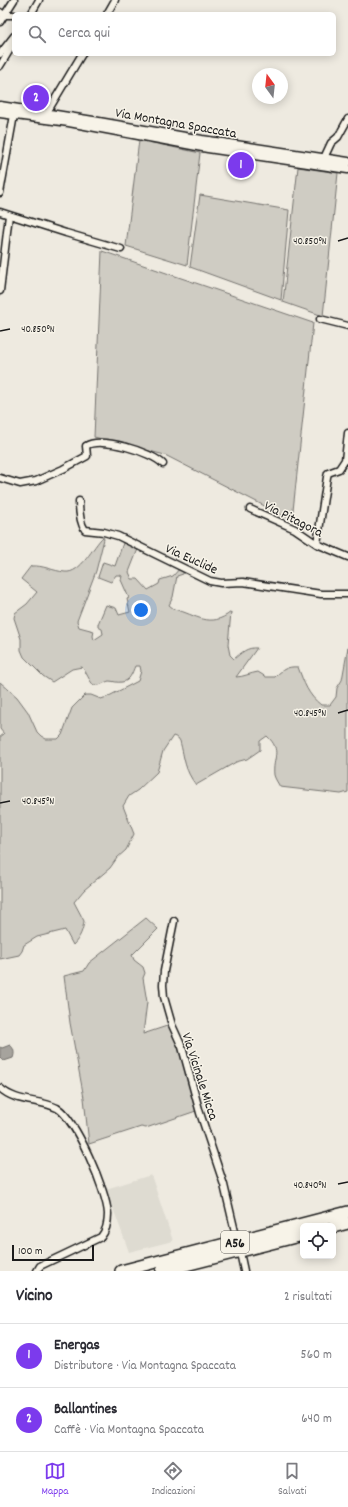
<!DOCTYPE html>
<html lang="it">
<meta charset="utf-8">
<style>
body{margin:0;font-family:Dekko,sans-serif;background:#f2f2f3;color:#2b2b33}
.controls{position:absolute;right:12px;bottom:12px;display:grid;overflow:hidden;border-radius:6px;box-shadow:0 2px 10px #0003}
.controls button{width:36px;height:36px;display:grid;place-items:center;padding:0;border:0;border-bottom:1px solid #e1e1e2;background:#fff;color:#2b2b33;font:20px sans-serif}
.compass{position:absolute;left:252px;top:68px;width:36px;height:36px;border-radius:50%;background:#fff;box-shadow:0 2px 10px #0003;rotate:345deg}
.scale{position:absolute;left:12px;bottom:10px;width:82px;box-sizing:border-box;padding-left:4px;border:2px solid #1c1c1c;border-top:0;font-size:11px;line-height:14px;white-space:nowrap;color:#1c1c1c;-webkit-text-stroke:3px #f7f3e8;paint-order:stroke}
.you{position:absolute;left:141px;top:610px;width:14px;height:14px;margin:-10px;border:3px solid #fff;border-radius:50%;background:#1a73e8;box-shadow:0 0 0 6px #1a73e833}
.badge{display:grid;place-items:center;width:26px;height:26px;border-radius:50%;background:#7c3aed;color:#fff;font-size:13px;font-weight:700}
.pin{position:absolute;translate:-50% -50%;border:2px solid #fff;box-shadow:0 1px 4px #0006}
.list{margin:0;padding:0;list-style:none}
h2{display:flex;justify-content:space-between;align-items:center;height:52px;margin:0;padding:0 16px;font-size:17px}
h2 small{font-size:13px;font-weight:400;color:#7c7c81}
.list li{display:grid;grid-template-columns:26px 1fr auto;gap:12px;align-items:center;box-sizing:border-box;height:64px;padding:0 16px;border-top:1px solid #e1e1e2}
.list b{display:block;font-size:15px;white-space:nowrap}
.list p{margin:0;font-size:13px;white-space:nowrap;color:#7c7c81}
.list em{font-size:13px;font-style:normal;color:#7c7c81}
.icon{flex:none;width:22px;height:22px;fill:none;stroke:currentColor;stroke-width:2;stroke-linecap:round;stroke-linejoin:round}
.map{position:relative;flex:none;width:348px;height:1271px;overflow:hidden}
.search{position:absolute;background:#fff;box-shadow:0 2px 10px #0003;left:12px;right:12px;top:12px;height:44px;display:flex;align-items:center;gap:10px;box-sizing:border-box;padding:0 14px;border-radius:6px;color:#7c7c81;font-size:15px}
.sheet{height:180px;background:#fff}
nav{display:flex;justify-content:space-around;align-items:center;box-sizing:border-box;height:56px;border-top:1px solid #e1e1e2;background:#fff;font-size:11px;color:#7c7c81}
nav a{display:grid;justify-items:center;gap:2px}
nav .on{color:#7c3aed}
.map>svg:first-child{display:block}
.built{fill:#dedbd1}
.green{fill:#cfccc3;stroke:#767470}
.water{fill:#a6a39d;stroke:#6f6d69}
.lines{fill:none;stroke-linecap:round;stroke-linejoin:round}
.minor-casing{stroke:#1c1c1c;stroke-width:9}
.secondary-casing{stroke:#1c1c1c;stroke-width:11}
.motorway-casing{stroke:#1c1c1c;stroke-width:14}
.minor{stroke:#f7f3e8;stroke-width:6}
.secondary{stroke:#f7f3e8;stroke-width:8}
.motorway{stroke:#f7f3e8;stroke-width:11}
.ticks{fill:none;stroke:#1c1c1c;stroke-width:1.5}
.labels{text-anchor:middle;stroke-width:3;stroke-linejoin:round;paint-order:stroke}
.shield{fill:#f7f3e8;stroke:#5e5c59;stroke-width:1}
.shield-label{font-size:13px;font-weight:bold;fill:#1c1c1c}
.street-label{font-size:14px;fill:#1c1c1c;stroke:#f7f3e8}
.ticks-label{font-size:10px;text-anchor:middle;fill:#1c1c1c;stroke:#f7f3e8;stroke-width:3;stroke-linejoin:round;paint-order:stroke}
</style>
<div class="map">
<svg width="348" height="1271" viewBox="0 0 348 1271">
<rect width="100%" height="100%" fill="#eeeae0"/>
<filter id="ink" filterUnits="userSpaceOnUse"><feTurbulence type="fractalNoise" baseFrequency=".025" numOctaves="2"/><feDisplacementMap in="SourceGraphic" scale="8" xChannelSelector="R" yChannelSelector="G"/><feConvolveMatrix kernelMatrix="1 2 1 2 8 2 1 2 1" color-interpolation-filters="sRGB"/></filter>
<g filter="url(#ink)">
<path class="built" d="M151 1175 173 1241 129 1252 106 1189Z"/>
<path class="green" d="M139 140 200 153 187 265 126 246Z
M298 167 338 173 323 316 283 302Z
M200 195 289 210 281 300 190 267Z
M102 251 313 323 292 520 165 455 94 437Z
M103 537 104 539 96 571 77 621 79 627 94 631 93 636 94 640 103 634 102 629 98 627V624L106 605 116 608 119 615 130 612 127 599 129 598 121 580 122 576 120 575H116L111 582 98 577 103 562 115 566 123 543 138 549 129 572 132 579H138L148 590 159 584 160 580 173 576 180 568 184 570 183 574 177 576 173 597 169 605 174 609C197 615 210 629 231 612L228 645 230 655 234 659C241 653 247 647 257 648L236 677C243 677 251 673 258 672L266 677H275C282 670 287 666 298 667 304 683 308 695 321 705H330L336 697 337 688 342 680 348 647V792L341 794 280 787C278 783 275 779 274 775 272 758 283 751 267 736L260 741V750L247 759 236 762 196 785C184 769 185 760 180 741L178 738 173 736 163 751 157 772 138 790 129 796 123 806 134 834 126 850 117 858 110 868 84 890 74 902 84 921C83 930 80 938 73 945L65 930 37 937 24 945 22 951 19 955 0 959V737L4 734 0 729V682L17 697 28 712 37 732 41 736 46 739H58L62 735 72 708 85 695H91L101 699 107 697 138 681 141 671 140 666H135C132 673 130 681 122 682 117 683 113 681 109 681 104 682 99 687 94 685 90 683 86 671 82 667L72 669 52 682 43 676 24 657 21 650V639L14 618 15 613 27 604 37 592 21 579 31 566C43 565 53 571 65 572 81 574 93 546 103 537Z
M146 918 158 929 132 955 134 960 143 967 145 973 143 978 147 1002 143 1034 170 1025 180 1048 196 1111 146 1128 141 1127 89 1144 84 1098 70 1023 64 976 84 971 89 963Z"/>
<path class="water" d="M10 1045C14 1048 15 1053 13 1058L4 1061 0 1057V1047L2 1048Z"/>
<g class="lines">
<g class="minor-casing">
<path id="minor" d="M0 12 4 15H14
M31 14 39 0
M107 14 115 0
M0 22 14 0
M0 54 14 36
M0 66 14 43
M46 114 82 54
M324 158 331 143 338 137 348 119
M0 193 14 115
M0 212 66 233 121 249
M0 291 9 215
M320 319 348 326
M0 478 20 484 36 481 63 469 87 456 86 446C100 436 152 452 163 464
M79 501C79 509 80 523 85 530L104 532 118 536 210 581 221 583 243 582 321 594H348
M250 509 295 529 317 544 348 557
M317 544 327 477 328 473 339 469 345 460 348 433
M174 921 164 971 163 985 164 997 172 1025 182 1047 200 1113 224 1185 236 1236
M0 1088C16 1103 39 1099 57 1108 76 1119 107 1192 108 1214 108 1222 106 1231 101 1237L40 1266 37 1271
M241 1257 244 1271"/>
</g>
<g class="secondary-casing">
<path id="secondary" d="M0 106 93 121 202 140 348 162
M0 113 69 122 208 148 348 169"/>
</g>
<g class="motorway-casing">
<path id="motorway" d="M333 1227 348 1223
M121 1271 348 1212
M162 1271 303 1235"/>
</g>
<use href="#minor" class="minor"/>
<use href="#secondary" class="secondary"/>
<use href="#motorway" class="motorway"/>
</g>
</g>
<path class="ticks" d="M338 241 348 238M0 331 10 329M338 713 348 710M0 803 10 801M338 1184 348 1182"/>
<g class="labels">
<rect class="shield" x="221" y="1231" width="28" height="22" rx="3"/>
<g class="shield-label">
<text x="235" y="1247">A56</text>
</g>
<g class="street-label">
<text transform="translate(176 122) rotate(10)" y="5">Via Montagna Spaccata</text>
<text transform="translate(294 518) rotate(27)" y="5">Via Pitagora</text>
<text transform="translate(192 558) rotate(24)" y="5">Via Euclide</text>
<text transform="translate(201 1076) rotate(72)" y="5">Via Vicinale Micca</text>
</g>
</g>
<g class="ticks-label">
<text x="310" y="244">40.850°N</text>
<text x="38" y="332">40.850°N</text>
<text x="310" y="716">40.845°N</text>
<text x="38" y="804">40.845°N</text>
<text x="310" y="1188">40.840°N</text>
</g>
</svg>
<div class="controls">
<button><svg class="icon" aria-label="locate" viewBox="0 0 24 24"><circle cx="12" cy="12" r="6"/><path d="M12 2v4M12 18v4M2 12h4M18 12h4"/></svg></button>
</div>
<svg class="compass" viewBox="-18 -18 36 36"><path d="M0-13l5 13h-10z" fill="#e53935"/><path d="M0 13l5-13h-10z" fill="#7c7c81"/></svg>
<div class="scale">100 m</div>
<div class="you"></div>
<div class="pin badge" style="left:241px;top:165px">1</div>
<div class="pin badge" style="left:36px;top:98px">2</div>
<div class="search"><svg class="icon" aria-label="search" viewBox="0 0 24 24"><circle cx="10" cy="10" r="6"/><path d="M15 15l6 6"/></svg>Cerca qui</div>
</div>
<section class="sheet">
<h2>Vicino<small>2 risultati</small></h2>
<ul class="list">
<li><span class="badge">1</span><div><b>Energas</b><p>Distributore · Via Montagna Spaccata</p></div><em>560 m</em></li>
<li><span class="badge">2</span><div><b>Ballantines</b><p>Caffè · Via Montagna Spaccata</p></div><em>640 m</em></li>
</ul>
</section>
<nav>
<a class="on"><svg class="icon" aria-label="map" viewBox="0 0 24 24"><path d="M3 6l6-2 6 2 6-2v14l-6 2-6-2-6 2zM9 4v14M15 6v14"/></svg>Mappa</a>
<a><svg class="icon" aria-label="directions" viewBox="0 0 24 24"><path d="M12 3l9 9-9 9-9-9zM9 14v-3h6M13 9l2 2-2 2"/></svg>Indicazioni</a>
<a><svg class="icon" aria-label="saved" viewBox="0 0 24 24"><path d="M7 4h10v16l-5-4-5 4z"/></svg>Salvati</a>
</nav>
